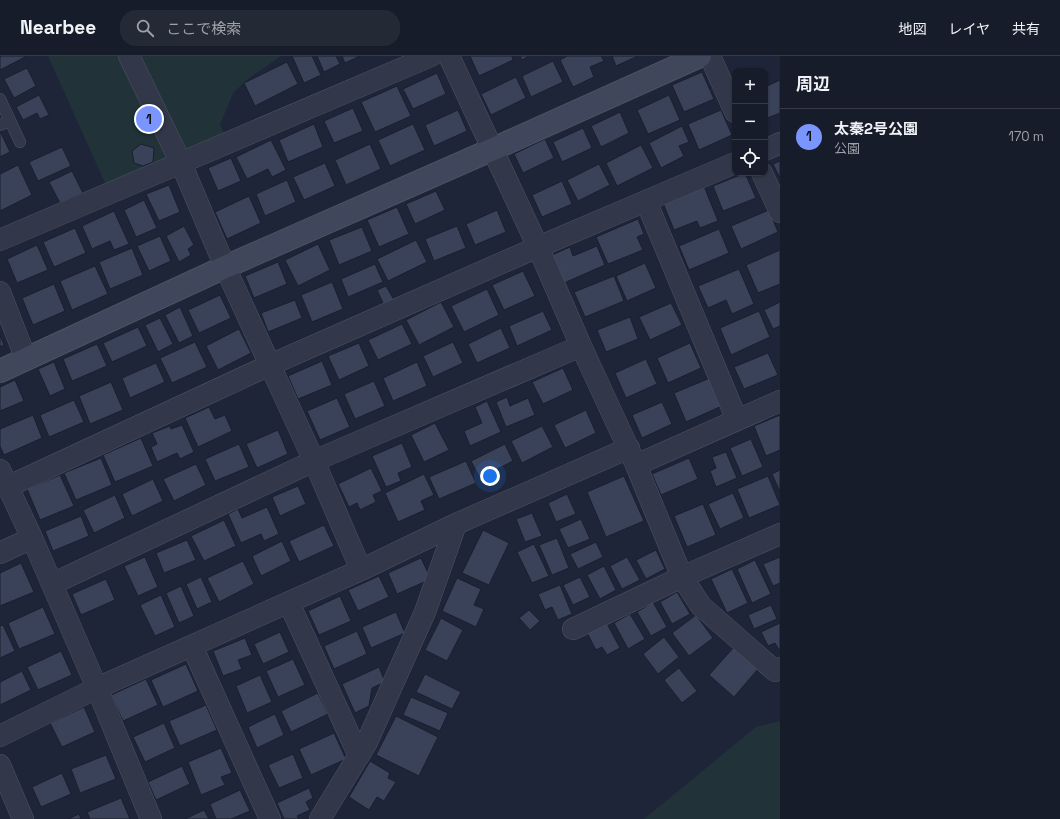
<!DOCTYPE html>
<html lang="ja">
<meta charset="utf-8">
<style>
body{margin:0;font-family:"Space Grotesk","Noto Sans JP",sans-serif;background:#242936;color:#f1f3f6}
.controls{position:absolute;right:12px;top:12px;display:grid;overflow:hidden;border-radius:8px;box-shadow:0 1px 3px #0004}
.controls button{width:36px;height:36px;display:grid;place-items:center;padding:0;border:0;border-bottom:1px solid #363a47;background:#171c2a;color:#f1f3f6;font:20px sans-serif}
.you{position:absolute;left:490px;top:420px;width:14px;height:14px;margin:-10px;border:3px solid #fff;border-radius:50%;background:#1a73e8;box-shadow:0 0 0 6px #1a73e833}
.badge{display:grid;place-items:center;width:26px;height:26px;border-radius:50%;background:#7a96fe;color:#111;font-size:13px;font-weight:700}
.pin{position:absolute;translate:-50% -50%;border:2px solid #fff;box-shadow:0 1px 4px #0006}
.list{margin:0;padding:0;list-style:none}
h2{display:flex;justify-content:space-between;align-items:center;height:52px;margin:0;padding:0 16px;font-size:17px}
h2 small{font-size:13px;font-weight:400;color:#9ea1a8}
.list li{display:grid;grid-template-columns:26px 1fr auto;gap:12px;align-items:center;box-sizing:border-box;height:56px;padding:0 16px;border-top:1px solid #363a47}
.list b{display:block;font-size:15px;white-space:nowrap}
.list p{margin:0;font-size:13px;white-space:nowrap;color:#9ea1a8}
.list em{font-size:13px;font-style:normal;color:#9ea1a8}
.icon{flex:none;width:22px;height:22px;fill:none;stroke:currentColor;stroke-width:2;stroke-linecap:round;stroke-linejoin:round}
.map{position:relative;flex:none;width:780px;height:763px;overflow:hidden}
header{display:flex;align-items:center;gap:24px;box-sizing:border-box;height:56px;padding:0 20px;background:#171c2a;border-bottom:1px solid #363a47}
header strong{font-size:19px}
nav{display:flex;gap:22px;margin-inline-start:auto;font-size:14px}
.search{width:280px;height:36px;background:#242936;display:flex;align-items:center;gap:10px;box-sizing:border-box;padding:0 14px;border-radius:16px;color:#9ea1a8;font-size:15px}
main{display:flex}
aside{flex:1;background:#171c2a}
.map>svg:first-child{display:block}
.green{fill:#213239}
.building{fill:#3a4259;stroke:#1a1f2f}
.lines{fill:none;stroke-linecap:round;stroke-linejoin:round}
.lane-casing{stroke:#4d5264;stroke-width:12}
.street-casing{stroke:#4d5264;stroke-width:22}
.secondary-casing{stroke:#4d5264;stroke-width:24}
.lane{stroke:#323849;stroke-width:11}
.street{stroke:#323849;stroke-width:21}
.secondary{stroke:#40465c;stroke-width:22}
</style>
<header>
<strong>Nearbee</strong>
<div class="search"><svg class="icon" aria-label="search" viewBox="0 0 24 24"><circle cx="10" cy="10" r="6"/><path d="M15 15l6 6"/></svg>ここで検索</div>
<nav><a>地図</a><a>レイヤ</a><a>共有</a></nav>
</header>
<main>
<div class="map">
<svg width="780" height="763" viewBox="0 0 780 763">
<rect width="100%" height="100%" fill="#1f2538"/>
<path class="green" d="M48 0H281L248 23 233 37 220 69 226 81 106 129Z
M780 665V763H644L756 671Z"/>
<path class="building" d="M0 0H24L25 1 0 14Z
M292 0H312L321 19 304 27Z
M317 0H336L340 8 324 16Z
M342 0H360L345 7Z
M470 0H512L513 4 479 20Z
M520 0H529L522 4Z
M567 0H601L604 5 590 11 594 21 573 31 560 4Z
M612 0H638L616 10Z
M553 5 563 26 531 41 522 20Z
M287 6 298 28 255 50 244 27Z
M27 12 36 30 14 42 4 23Z
M702 16 714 43 684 56 672 29Z
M437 17 446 38 413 53 403 33Z
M516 21 526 42 491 59 481 38Z
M780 24V57L765 63V31Z
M397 30 411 60 375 76 361 46Z
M39 39 49 59 40 63 37 57 23 64 16 51Z
M669 39 680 64 648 78 637 54Z
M353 52 363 75 334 87 324 65Z
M458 54 467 75 434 90 425 69Z
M721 54 732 79 699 94 688 68Z
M620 56 629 77 601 91 591 70Z
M314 68 323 91 288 106 279 84Z
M413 68 425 94 390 110 378 84Z
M682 70 689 86 679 90 684 100 661 112 649 87Z
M583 72 592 92 562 106 553 86Z
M0 75 10 96 0 101Z
M545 83 554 102 523 117 514 98Z
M271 84 286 114 272 121 268 113 247 123 236 101Z
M141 88 154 92 153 106 143 110 134 107 132 95Z
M370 88 381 113 346 129 335 104Z
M641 89 653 112 617 130 606 107Z
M62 91 71 110 38 125 29 106Z
M231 102 241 125 218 135 208 112Z
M780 105V122L773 108Z
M325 107 335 130 304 144 293 121Z
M599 108 610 129 578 145 567 124Z
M18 109 32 139 0 155V118Z
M72 115 83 137 60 147 49 126Z
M745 117 756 142 723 155 713 130Z
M287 124 296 146 265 160 256 138Z
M562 125 572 148 542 161 532 139Z
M169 129 180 156 159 165 146 138Z
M704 130 718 165 700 172 697 165 674 174 663 147Z
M436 135 445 154 415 168 406 148Z
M249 140 261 167 227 183 215 156Z
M144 144 157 172 136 181 124 154Z
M397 151 409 178 379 191 367 164Z
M497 154 506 176 475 189 466 168Z
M769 154 778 176 741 193 731 170Z
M114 155 129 188 114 194 110 185 92 193 82 170Z
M638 163 644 178 637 181 643 194 608 208 596 181Z
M184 170 194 189 188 193 191 199 179 206 166 180Z
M457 170 466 192 434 205 425 183Z
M362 171 372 195 339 209 329 184Z
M75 172 86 197 54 211 43 186Z
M719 173 729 197 689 214 679 190Z
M160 180 171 205 149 215 137 190Z
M416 184 427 206 388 225 377 203Z
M318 188 330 214 298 230 285 204Z
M37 189 48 214 17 227 7 203Z
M597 190 605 209 564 227 552 199 570 191 573 200Z
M132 192 143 219 110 233 99 206Z
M780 194V228L758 237 746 209Z
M278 206 287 228 254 242 245 220Z
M645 207 656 232 627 245 616 220Z
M375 208 383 226 348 241 341 223Z
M95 210 108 238 72 254 60 225Z
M739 213 754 248 732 258 726 244 708 252 698 230Z
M523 215 535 240 504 254 492 229Z
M614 220 624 245 585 261 574 236Z
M332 226 343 253 312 266 301 239Z
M54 228 65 255 33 269 22 242Z
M386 230 394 244 384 249 377 234Z
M487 233 499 259 464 276 451 250Z
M220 239 231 262 199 277 188 254Z
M295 244 302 262 268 276 261 257Z
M441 246 454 271 419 289 406 264Z
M780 246V270L773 273 764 254Z
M671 247 682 269 650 284 639 261Z
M180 251 193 280 179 287 165 259Z
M543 255 552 274 517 290 509 270Z
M759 255 770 281 731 299 720 272Z
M630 261 638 283 606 296 597 274Z
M160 262 173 288 158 296 145 269Z
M402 268 412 288 378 304 368 284Z
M138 271 147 290 112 306 103 287Z
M501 272 510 292 477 307 468 288Z
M239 273 251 297 218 314 206 290Z
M0 279 4 289 0 291Z
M195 286 207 311 172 327 160 302Z
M453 286 463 307 433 321 423 300Z
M359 287 369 310 339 324 328 300Z
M690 287 701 312 668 327 657 302Z
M97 288 107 310 72 325 63 303Z
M768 297 778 319 744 333 734 311Z
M646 303 657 328 626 342 615 317Z
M322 305 332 329 298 343 288 320Z
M54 306 65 333 50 340 38 313Z
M417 306 427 330 393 345 383 322Z
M156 307 165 326 130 342 122 322Z
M563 312 573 334 543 348 532 326Z
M710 322 722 350 686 366 674 337Z
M15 324 24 345 0 355V331Z
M374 325 385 350 355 363 344 338Z
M111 326 123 354 90 368 79 340Z
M507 341 510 350 528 342 535 359 506 371 496 346Z
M337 342 350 371 320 384 307 355Z
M74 344 84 366 49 381 40 359Z
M487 345 501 376 470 390 464 375 482 367 475 351Z
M662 346 672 368 642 382 632 359Z
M209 351 215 363 225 359 232 375 198 391 185 362Z
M586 354 596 377 565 392 554 369Z
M33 359 42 382 4 399 0 390V373Z
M780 359V394L766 400 754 370Z
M435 367 449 394 424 406 411 379Z
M182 369 194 396 180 403 177 397 157 406 151 391 157 388 152 377 170 370 171 373Z
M542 370 553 391 522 407 511 385Z
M278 374 288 398 257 412 246 388Z
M141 382 153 410 115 426 103 399Z
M751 383 763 411 742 420 730 392Z
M402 387 412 411 398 417 401 425 386 431 372 400Z
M239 388 249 411 215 425 205 403Z
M505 388 513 405 480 422 471 405Z
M726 396 737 422 716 431 710 415 716 412 712 401Z
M101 402 112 429 76 444 64 417Z
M689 402 698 423 661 439 652 418Z
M466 405 476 427 439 443 429 421Z
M196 408 206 429 174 445 163 423Z
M371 412 382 435 373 439 376 446 360 454 357 447 349 451 338 428Z
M780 414V436L772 418Z
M424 418 434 439 421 445 425 454 398 466 385 437Z
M60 419 74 450 40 464 27 433Z
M624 420 644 465 606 481 587 436Z
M768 420 780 449 749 462 737 433Z
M153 423 163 445 132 460 122 438Z
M298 430 306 448 280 460 272 441Z
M733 437 744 462 720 473 708 448Z
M567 438 576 458 556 466 548 447Z
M115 439 125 462 94 477 83 454Z
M703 448 716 479 687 491 674 460Z
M267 451 279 478 264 485 261 478 241 487 228 458 238 453 242 462Z
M532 457 542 480 525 486 516 463Z
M81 460 89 480 53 495 45 475Z
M581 463 590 483 568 492 559 473Z
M224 464 236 490 204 505 191 480Z
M324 469 334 490 299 506 289 485Z
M483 474 509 487 489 529 462 517Z
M557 482 569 512 552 519 539 489Z
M187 484 196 504 164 517 156 497Z
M282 485 291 505 261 520 252 500Z
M596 486 603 501 578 513 570 498Z
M534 488 549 520 532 527 517 496Z
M656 494 665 513 646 523 636 504Z
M145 501 158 531 138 540 124 510Z
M627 501 640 524 622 533 610 510Z
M780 501V527L773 530 763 508Z
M421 502 431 523 397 538 388 517Z
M755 504 771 538 752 547 737 513Z
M243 505 254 528 219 546 207 522Z
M21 507 34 536 0 550V517Z
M604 510 616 534 600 543 587 519Z
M732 513 748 547 727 557 711 523Z
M379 520 389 541 358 555 348 534Z
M201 521 212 546 197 553 186 528Z
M580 521 590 541 573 549 563 529Z
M457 522 481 533 474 549 484 553 476 571 442 555Z
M106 523 115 544 81 559 72 538Z
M560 529 572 558 558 564 552 551 545 554 538 538Z
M181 530 194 560 179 567 166 537Z
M677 536 690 558 672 568 660 546Z
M161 539 175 571 155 580 140 549Z
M340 540 351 565 319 579 308 555Z
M653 546 667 571 651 580 637 556Z
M771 549 777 563 754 573 748 559Z
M43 551 55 578 19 593 8 567Z
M529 554 540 565 530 574 519 562Z
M396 556 405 577 371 592 362 571Z
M630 558 645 583 628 593 614 567Z
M696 559 713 582 689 600 672 577Z
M441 562 463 574 447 605 425 594Z
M605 564 620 592 607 599 602 591 596 594 586 575Z
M780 567V594H779L775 587 768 590 761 576Z
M3 569 15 595 0 602V570Z
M357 575 367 598 334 613 324 590Z
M280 576 289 596 263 608 254 588Z
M664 581 679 601 658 618 643 598Z
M245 582 252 599 238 604 242 613 223 620 213 595Z
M734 591 758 613 734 641 709 619Z
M61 595 72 619 38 634 27 611Z
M293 603 305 629 278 641 266 615Z
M186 608 198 635 163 651 151 624Z
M379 611 385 626 372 632 369 650 355 657 342 628Z
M679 612 697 635 682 647 664 624Z
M22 615 31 634 0 649V626Z
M425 618 461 636 452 653 416 636Z
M260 619 272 646 247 657 236 630Z
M146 623 158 649 123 665 111 639Z
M318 637 328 658 291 676 281 655Z
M411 641 448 657 440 675 403 659Z
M206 649 217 674 180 690 169 665Z
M84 651 95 676 62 691 50 667Z
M275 658 284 679 257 692 248 671Z
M396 660 438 681 419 720 376 699Z
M164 667 175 692 145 706 133 681Z
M334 677 346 703 311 719 299 693Z
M221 692 232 717 221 721 225 729 201 739 188 706Z
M293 698 303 722 279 732 268 709Z
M106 699 116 723 80 737 71 713Z
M370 705 390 717 388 722 396 726 384 745 377 741 369 754 349 741Z
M182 710 190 728 156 744 148 726Z
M62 717 71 738 41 751 32 731Z
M309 732 313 742 306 746 310 754 297 760 299 763H284L277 747Z
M240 734 250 755 231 763H216L210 748Z
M121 742 130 763H90L87 756Z
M204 754 209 763H185Z
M79 758 81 763H68Z"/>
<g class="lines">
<g class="lane-casing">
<path id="lane" d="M0 43 20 86
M0 69 10 65"/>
</g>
<g class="street-casing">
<path id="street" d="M129 0 181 107 225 211 314 405 361 514
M449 0 538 191 581 290 636 409 682 521 701 550 775 615 780 612
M710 0 735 56
M765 94 780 87
M762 117 780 156
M646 145 737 364
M0 184 431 0
M0 236 26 303
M636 409 780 345
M0 414 32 482 0 497
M7 431 270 309 538 191 735 107
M32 482 97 632 151 763
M52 528 314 405 581 290
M289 547 359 700
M573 573 682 521 780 478
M192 590 270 763
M0 680 97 632 361 514 456 468 629 392
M0 709 23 763
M320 763 367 686 425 556 456 468"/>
</g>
<g class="secondary-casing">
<path id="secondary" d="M0 315 225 211 491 94 700 0"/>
</g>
<use href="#lane" class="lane"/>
<use href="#street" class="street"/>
<use href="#secondary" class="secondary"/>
</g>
</svg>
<div class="controls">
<button>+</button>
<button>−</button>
<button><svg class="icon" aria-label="locate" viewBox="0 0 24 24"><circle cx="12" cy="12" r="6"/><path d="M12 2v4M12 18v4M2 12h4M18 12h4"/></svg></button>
</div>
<div class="you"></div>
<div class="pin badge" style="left:149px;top:63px">1</div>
</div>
<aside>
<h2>周辺<small></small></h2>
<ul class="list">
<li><span class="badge">1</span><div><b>太秦2号公園</b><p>公園</p></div><em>170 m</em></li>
</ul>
</aside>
</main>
